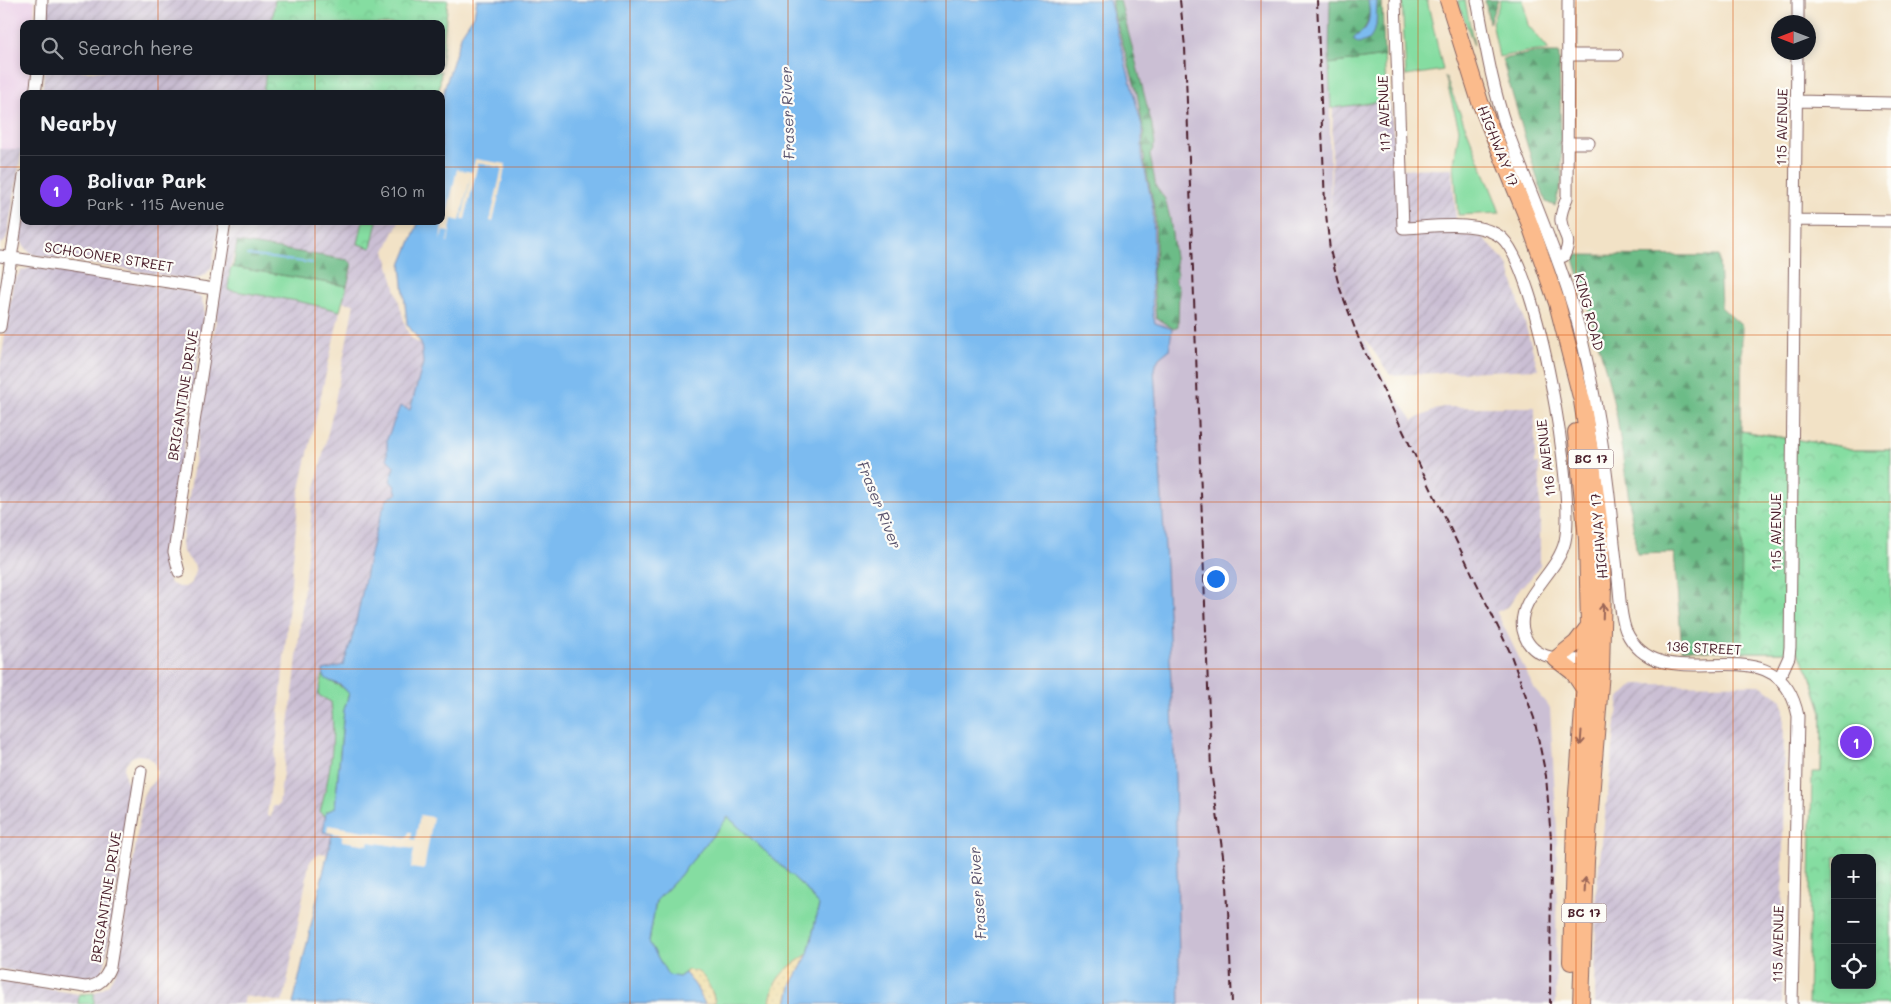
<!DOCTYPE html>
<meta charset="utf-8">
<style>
body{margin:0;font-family:Mali,sans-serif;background:#242831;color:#f1f3f6}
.controls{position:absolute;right:15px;bottom:15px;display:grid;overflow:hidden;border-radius:10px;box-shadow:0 2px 8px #0003}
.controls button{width:45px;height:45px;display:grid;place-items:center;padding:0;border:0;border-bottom:1px solid #363941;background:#171b24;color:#f1f3f6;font:25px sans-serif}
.compass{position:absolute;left:1771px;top:15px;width:45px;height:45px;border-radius:50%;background:#171b24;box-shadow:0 2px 8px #0003;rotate:270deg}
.you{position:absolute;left:1215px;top:578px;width:18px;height:18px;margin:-12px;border:4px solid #fff;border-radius:50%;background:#1a73e8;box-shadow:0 0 0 8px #1a73e833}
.badge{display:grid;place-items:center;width:32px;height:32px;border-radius:50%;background:#7c3aed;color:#fff;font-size:16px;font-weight:700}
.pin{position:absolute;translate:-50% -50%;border:2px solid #fff;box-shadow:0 1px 5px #0006}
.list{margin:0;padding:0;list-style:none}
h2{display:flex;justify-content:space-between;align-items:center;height:65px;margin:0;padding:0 20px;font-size:21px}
h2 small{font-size:16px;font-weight:400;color:#9ea1a6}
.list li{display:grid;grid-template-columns:32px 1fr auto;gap:15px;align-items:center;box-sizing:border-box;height:70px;padding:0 20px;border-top:1px solid #363941}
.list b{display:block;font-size:19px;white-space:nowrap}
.list p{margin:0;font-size:16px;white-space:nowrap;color:#9ea1a6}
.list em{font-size:16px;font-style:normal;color:#9ea1a6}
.icon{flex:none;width:28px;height:28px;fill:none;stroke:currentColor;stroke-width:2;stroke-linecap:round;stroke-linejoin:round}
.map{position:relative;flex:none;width:1891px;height:1004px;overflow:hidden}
.search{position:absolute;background:#171b24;box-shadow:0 2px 8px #0003;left:20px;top:20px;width:425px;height:55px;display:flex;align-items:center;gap:12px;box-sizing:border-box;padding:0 18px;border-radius:10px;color:#9ea1a6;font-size:19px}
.panel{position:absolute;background:#171b24;box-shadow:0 2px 8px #0003;left:20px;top:90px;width:425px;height:135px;border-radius:10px}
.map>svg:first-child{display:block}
.built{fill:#ecd1e9}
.industrial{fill:url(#industrial-furrows);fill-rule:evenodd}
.railway{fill:#cbbfd4}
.green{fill:#85dda1;stroke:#687e66}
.forest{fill:url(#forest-firs);stroke:#5b6e59}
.sand{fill:url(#sand-dots);stroke:#9c7c64}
.park{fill:url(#park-crowns);stroke:#687e66;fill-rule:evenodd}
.water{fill:#7cbbf0;stroke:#636d8e}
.pier{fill:#f2e2c6}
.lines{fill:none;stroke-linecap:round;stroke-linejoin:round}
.stream{stroke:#7cbbf0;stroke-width:2}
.minor-casing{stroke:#856361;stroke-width:13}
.highway-casing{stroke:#856361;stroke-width:18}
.minor{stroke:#fff;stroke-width:11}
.highway{stroke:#fbbb8c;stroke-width:16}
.rail{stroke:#4a1f2b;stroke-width:2;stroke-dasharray:8 4;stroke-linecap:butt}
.oneway{stroke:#9a6557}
.grid{fill:none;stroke:#d8530f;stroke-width:1;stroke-opacity:0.55}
.labels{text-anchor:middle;stroke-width:4.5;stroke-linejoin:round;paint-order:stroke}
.shield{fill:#fdfcf7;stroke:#806168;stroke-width:1}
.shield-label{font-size:12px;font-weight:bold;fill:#4a1f2b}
.street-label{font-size:14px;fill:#4a1f2b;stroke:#fdfcf7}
.water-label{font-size:15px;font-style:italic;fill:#5c5670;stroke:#fdfcf7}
</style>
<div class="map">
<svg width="1891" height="1004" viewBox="0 0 1891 1004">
<defs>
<pattern id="industrial-furrows" width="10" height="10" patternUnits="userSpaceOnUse" patternTransform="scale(1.25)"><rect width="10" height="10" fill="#cbbfd4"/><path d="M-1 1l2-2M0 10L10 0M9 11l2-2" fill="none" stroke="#b0a4b6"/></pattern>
<pattern id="forest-firs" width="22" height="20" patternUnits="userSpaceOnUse" patternTransform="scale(1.25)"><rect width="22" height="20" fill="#6cbc87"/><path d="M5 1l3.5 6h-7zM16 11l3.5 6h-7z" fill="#5b986f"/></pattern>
<pattern id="sand-dots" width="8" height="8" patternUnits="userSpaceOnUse" patternTransform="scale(1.25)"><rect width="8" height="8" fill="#eeda9e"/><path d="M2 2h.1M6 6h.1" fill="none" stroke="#cebb88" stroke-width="1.8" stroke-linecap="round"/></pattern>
<pattern id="park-crowns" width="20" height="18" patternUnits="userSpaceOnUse" patternTransform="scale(1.25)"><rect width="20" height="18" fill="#85dda1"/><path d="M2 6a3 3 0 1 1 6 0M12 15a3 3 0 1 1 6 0" fill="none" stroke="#74bd8b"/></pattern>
</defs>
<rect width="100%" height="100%" fill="#fdfcf7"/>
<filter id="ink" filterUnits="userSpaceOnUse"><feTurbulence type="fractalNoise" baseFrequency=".02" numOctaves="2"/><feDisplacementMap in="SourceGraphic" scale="10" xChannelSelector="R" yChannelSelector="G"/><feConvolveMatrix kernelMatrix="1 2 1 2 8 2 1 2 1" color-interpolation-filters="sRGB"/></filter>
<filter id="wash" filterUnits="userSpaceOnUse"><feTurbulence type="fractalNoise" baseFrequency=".0096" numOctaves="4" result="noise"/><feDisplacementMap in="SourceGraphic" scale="20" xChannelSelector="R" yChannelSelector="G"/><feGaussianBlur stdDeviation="1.12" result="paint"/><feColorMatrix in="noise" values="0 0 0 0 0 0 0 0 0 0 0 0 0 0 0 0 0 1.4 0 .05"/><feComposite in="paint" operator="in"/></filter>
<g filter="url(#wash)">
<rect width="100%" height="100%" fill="#f2e2c6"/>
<path class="built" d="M0 0H35L34 24H24V71H31L29 94H24V133L22 149H0Z"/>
<path class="industrial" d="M47 0H275L272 24H47Z
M44 71H266L263 94H42Z
M1390 102 1397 169 1452 168 1457 234 1482 237 1508 264 1538 369 1390 375 1361 333 1347 302 1332 241 1330 225 1333 105Z
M0 149H22L8 233 5 241 0 245Z
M24 213V221H219L212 267 205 275 192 280 34 255 29 252 22 243 20 235Z
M231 221H363L358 244 371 247 377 221H399L385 251 406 328 411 338 416 342 421 343 423 363 410 410 400 406 394 466 390 481 394 485 397 494 351 645 343 665 323 670 319 686 331 702 334 726V743L328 779 320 812 326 817 323 832 332 834 327 854 320 853 312 859 309 864 285 994 282 1002 244 996 243 1004H94V993L108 985 114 976 117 969 143 796 147 788 154 781 157 772 154 762 147 756 138 755 132 757 127 762 124 768 125 777 131 789 130 796 105 965 99 976 94 980 84 982 0 969V368L13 282 21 271 32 267 189 291 201 298 204 307V317L165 571 170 583 178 587H185L191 583 195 575V566L183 552 182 542ZM237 242 352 264 343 302 354 304 334 406 313 498 295 676 279 804 277 806H273L271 817 267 816 277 737 299 493 340 311 297 301 230 270Z
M1442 407H1535V464H1539L1540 485V566L1529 580 1520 588 1509 606 1496 612 1424 465 1425 464 1407 426 1413 420Z
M1634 684 1760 685 1782 700 1784 709 1782 1004H1595L1596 892 1619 698Z
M0 981 79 994 78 1004H0Z"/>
<path class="railway" d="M1109 0H1330V225L1337 264 1347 302 1376 364 1393 393 1413 420 1407 426 1426 464 1424 465 1535 690 1550 708 1557 830 1556 1004H1180L1175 777 1166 565 1154 368 1159 358 1169 350 1155 323 1153 315 1151 272 1154 249 1153 209 1142 156V126Z"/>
<path class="green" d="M1402 0H1427L1443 70 1406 76Z
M1458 0H1465L1474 46 1458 2Z
M1501 0H1523L1528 25 1549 50 1526 52 1499 57 1492 22Z
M1384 56 1387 101 1331 108 1329 64Z
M1445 76 1495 199 1500 213 1458 215 1454 164 1459 129Z
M233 267 347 286 340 311 297 301 228 290 230 270Z
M323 675C330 684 339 683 349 693L344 710 335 808 326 812V817L320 812C330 775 336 740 331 702L318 695Z
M728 817 804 887 819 905 808 954C786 969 773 976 770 1004H715C714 986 701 979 688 970L679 977 668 976 649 942 656 901 677 879Z"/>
<path class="forest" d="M1112 0H1120L1152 125 1155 144 1150 155 1156 187 1165 199 1170 218 1177 274 1175 280 1179 289 1178 326 1174 329 1156 318 1152 272 1156 250 1155 211 1145 165 1143 147 1144 134 1137 93 1112 7Z
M1330 0H1368C1371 15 1369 28 1356 36L1376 26 1377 0H1382L1384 56 1329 64Z
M1485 0H1498L1489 23Z
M1532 53H1559L1562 180 1555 206 1546 202 1536 175 1502 59Z
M237 242 348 260 352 264 347 286 233 267Z
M1573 255 1719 256 1721 307 1742 326 1741 431 1838 446 1854 450H1891L1821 773 1822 712 1809 672 1798 652H1742L1682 649 1674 553 1637 554 1617 418 1607 374Z"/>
<path class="sand" d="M808 954 791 986 787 1004H770C773 976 786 969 808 954Z
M688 970C690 971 693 970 696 971 706 975 714 994 715 1004H705L695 985 685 973Z"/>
<path class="park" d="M275 0H448L441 66V24H272Z
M266 71H441L439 94H263Z
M363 221H377L371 248 358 244Z
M1741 431 1838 446 1854 450H1891V1004H1808L1812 772H1821L1822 712 1809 672 1798 652H1742ZM1835 858H1872V985H1835Z
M94 993V1004H78L79 994Z"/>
<path class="water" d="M477 0H1109L1142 126V156L1153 209 1154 249 1151 272 1153 315 1155 323 1172 329 1169 350 1159 358 1154 368 1166 565 1175 777 1180 1004H787L791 986 808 954 819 905 804 887 728 817 677 879 656 901 649 942 668 975 679 977 685 973 695 985 705 1004H293L332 834 323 832 326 812 335 808 344 710 349 694C346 690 343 687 340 685 332 681 322 681 323 670L343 665C364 611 364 552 387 499L397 494 394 485 390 481 394 466 387 459V439L400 406 410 410 423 363 421 343 407 324 401 265 419 221H441V106L445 87 462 33 474 15Z
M1368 0H1377L1376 26 1370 39 1359 44 1353 40C1355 36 1358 35 1362 32 1371 25 1370 10 1368 0Z"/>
<path class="pier" d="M475 159 506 164 493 222 490 221 502 168 478 163 465 219H462L471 175 460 221 452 219 448 242H447L449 232 443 231 440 241 443 218H446L457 169 472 172Z
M420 815 433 817 424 870 411 868 414 849 369 842 368 845 342 841V835L327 832 328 825 407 838 409 832H412L411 839 415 840Z"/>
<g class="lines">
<path class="stream" d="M247 255 312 263"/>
</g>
</g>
<g filter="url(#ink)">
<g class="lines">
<g class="minor-casing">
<path id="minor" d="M1395 0 1403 228C1431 227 1480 219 1502 238 1538 271 1576 492 1565 541 1558 573 1516 598 1523 630 1530 663 1566 659 1592 660
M1477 0C1485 42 1492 86 1506 127 1532 199 1565 268 1583 344 1597 403 1606 463 1612 524 1614 545 1617 567 1619 589 1620 602 1621 618 1626 631 1661 707 1778 616 1798 716L1792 1004
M1798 22V0
M41 24 42 0
M1568 55H1617
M35 94 38 71
M1797 101 1891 103
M1567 143H1589
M1796 220 1891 221
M0 256 214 289
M1558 258 1564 256C1573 237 1563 237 1561 221 1560 214 1564 205 1567 198L1568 0
M0 327 24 176
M179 572 174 552 225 221
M1779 679 1789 657 1790 647 1797 52
M0 974 85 987C99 986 105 979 110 967L141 771"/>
</g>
<g class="highway-casing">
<path id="highway" d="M1448 0 1480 102 1529 222 1557 303 1582 401 1592 465 1600 528 1603 584 1601 671 1586 861 1581 1004
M1585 690 1573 672 1556 659 1576 643 1589 626
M1571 962 1575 822 1589 626 1587 539 1576 432"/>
</g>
<use href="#minor" class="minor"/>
<use href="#highway" class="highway"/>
<path class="rail" d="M1180 0 1185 47 1211 771 1227 884 1232 1004
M1317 0 1325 205 1330 250 1339 286 1360 342 1509 650 1534 718 1546 776 1551 839 1550 1004"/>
</g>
<defs><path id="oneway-shaft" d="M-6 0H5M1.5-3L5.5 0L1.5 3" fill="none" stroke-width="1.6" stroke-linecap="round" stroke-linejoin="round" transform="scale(1.25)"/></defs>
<g class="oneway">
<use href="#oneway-shaft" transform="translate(1603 611) rotate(-88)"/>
<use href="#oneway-shaft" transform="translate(1581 738) rotate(94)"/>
<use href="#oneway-shaft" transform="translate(1585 885) rotate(-87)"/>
</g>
</g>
<path class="grid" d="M158 0V24M315 0V24M473 0V1004M630 0V1004M788 0V1004M946 0V1004M1103 0V1004M1261 0V1004M1418 0V1004M1576 0V1004M1733 0V1004M158 71V94M315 71V94M0 167H24M441 167H1891M158 221V1004M315 221V1004M0 335H1891M0 502H1891M0 669H1891M0 837H1891"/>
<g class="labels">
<g class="shield">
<rect x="1568.5" y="449.5" width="45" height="19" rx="4"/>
<rect x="1561.5" y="903.5" width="45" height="19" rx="4"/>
</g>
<g class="shield-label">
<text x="1591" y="463">BC 17</text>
<text x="1584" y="917">BC 17</text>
</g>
<g class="street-label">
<text transform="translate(1384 114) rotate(-92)" y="5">117 AVENUE</text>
<text transform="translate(1782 127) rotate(-89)" y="5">115 AVENUE</text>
<text transform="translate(1498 146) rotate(68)" y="5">HIGHWAY 17</text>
<text transform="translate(109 257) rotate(9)" y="5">SCHOONER STREET</text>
<text transform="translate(1589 312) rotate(75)" y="5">KING ROAD</text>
<text transform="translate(183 395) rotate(-81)" y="5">BRIGANTINE DRIVE</text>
<text transform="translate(1546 458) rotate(-97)" y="5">116 AVENUE</text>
<text transform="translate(1776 532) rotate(-90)" y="5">115 AVENUE</text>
<text transform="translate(1599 536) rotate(-95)" y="5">HIGHWAY 17</text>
<text transform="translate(1704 648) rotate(3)" y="5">136 STREET</text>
<text transform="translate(106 897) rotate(-81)" y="5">BRIGANTINE DRIVE</text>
<text transform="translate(1778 944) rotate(-89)" y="5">115 AVENUE</text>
</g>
<g class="water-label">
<text transform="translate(788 113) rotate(-92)" y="5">Fraser River</text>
<text transform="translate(879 505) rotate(68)" y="5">Fraser River</text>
<text transform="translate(978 893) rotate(-94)" y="5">Fraser River</text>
</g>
</g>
</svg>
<div class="controls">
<button>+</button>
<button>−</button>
<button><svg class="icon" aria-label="locate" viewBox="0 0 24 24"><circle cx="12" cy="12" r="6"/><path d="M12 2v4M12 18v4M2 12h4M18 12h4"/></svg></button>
</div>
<svg class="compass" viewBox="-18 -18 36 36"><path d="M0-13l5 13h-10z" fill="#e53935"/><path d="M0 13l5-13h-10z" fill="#9ea1a6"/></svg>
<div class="you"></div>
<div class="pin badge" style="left:1856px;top:742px">1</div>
<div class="search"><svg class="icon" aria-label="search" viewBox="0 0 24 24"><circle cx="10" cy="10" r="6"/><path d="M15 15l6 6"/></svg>Search here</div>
<section class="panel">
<h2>Nearby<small></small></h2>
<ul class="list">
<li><span class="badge">1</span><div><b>Bolivar Park</b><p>Park · 115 Avenue</p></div><em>610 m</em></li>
</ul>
</section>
</div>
